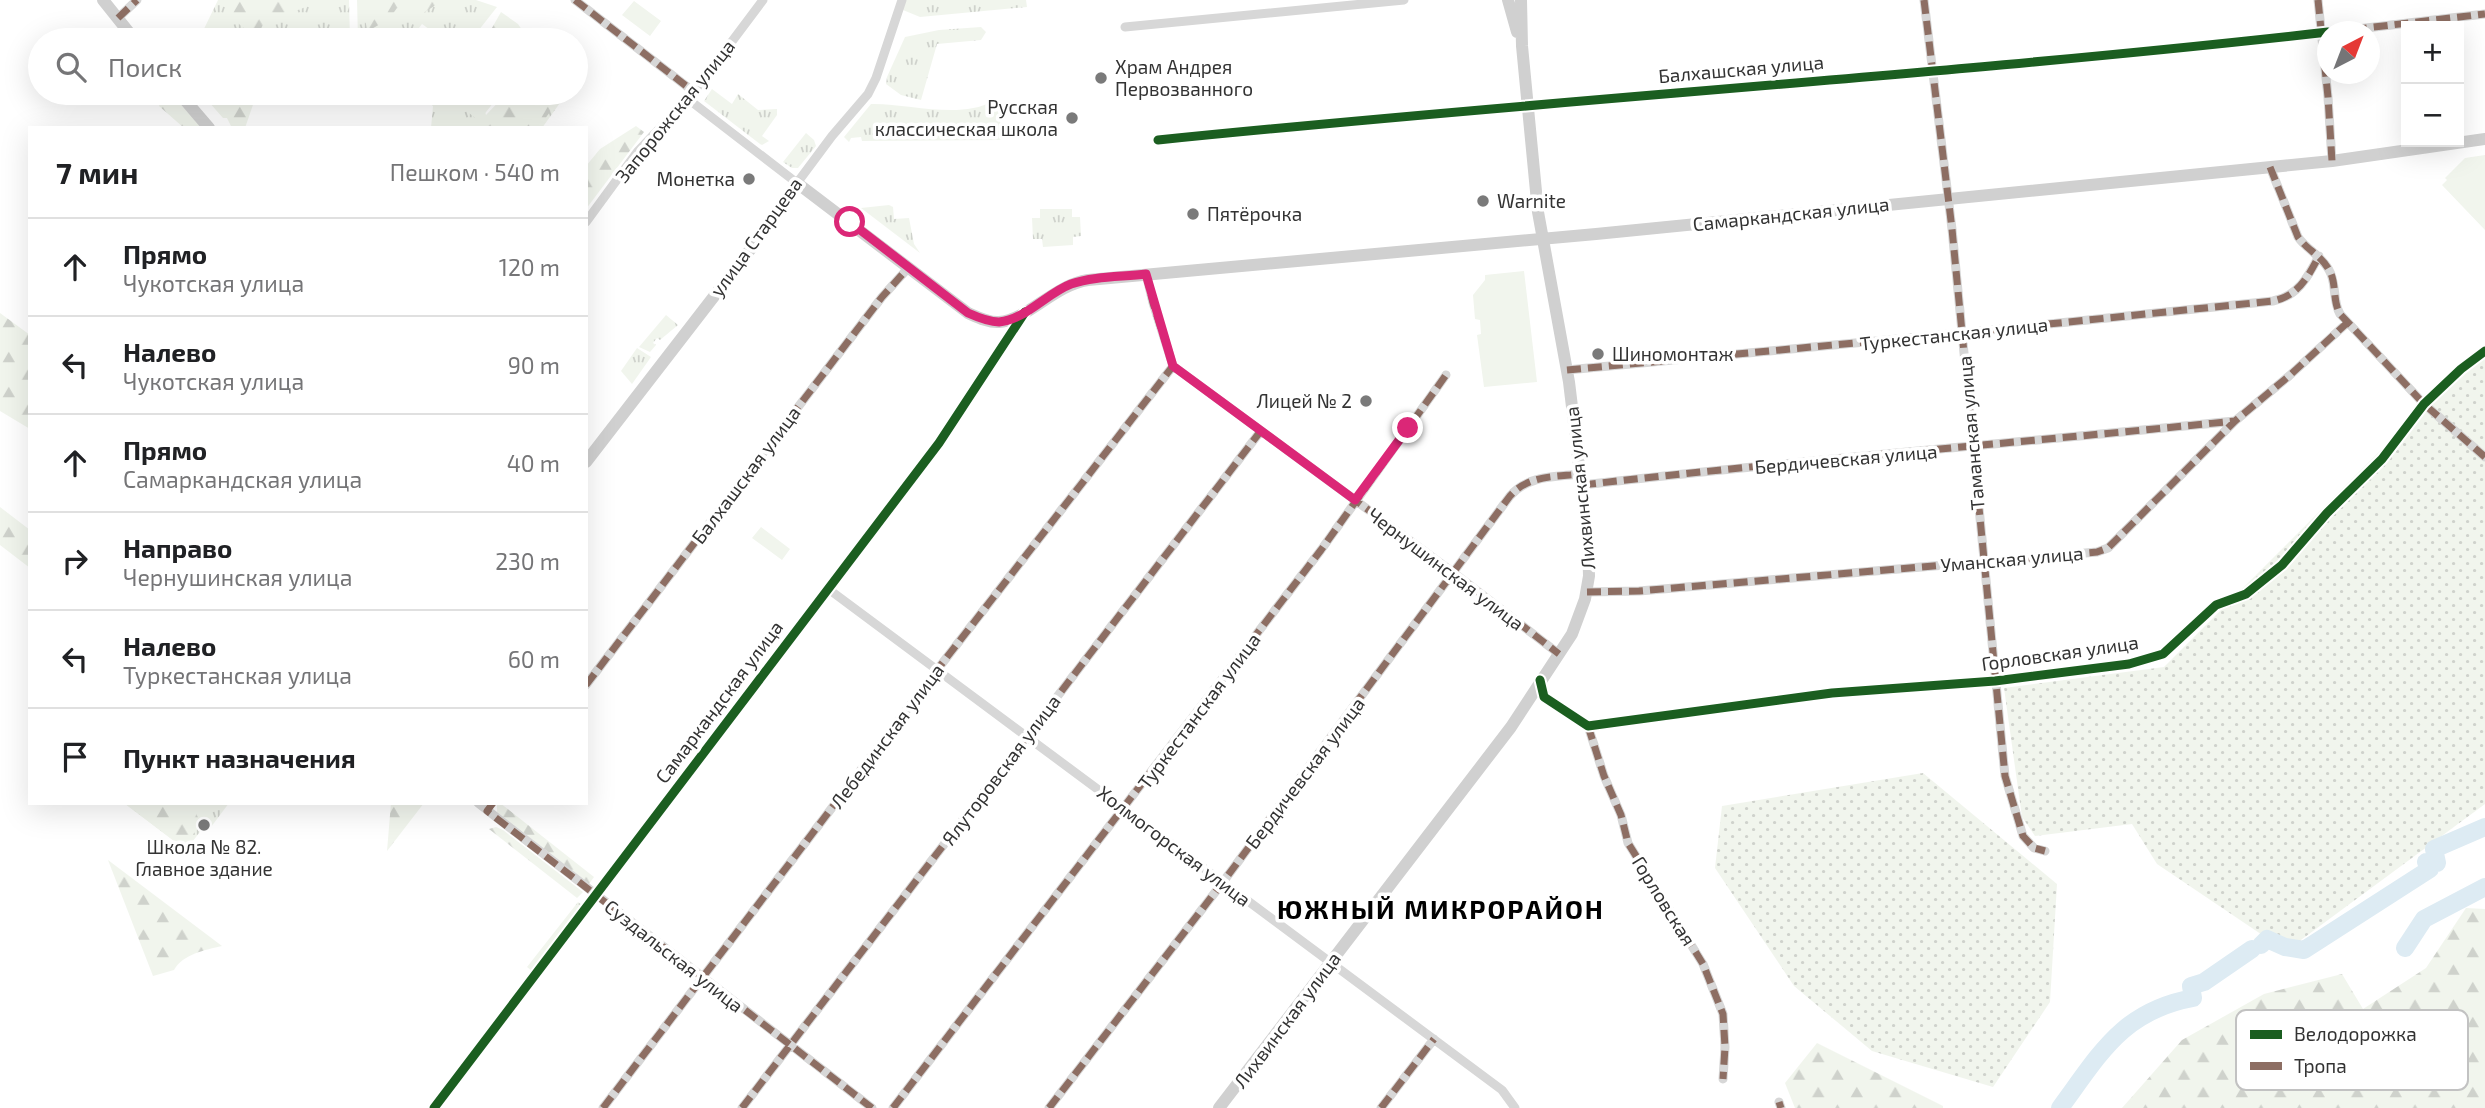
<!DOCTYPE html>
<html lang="ru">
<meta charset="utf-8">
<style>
body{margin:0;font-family:"Exo 2",sans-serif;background:#f6f6f6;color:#202124}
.controls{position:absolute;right:21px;top:21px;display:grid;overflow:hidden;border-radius:0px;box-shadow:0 7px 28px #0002}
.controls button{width:63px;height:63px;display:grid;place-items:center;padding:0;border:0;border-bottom:2px solid #e0e0e0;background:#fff;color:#202124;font:35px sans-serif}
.compass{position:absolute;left:2317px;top:21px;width:63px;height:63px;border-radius:50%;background:#fff;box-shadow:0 7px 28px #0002;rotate:42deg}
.stop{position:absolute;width:21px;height:21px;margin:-16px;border:5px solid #db2777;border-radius:50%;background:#fff}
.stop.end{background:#db2777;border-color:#fff;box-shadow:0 2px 7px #0008}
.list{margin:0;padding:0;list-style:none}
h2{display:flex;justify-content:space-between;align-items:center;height:91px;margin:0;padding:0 28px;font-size:30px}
h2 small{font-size:23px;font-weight:400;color:#757577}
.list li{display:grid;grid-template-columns:46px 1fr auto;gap:21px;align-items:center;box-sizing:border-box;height:98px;padding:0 28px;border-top:2px solid #e0e0e0}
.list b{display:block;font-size:26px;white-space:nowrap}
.list p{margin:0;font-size:23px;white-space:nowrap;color:#757577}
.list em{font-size:23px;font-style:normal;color:#757577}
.icon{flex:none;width:38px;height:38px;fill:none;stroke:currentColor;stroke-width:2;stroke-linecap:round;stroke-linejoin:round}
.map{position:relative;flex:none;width:2485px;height:1108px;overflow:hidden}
.search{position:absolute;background:#fff;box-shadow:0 7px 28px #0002;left:28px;top:28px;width:560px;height:77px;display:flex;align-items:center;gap:18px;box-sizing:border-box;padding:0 24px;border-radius:38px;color:#757577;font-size:26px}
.panel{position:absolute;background:#fff;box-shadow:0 7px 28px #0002;left:28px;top:126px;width:560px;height:679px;border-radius:0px}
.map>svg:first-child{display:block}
.grass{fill:url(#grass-tufts)}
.forest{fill:url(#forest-firs)}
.garden{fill:url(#garden-dots)}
.pitch{fill:#f1f5ed}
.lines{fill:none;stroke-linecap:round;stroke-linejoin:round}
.river{stroke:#ddebf3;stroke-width:18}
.street{stroke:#d7d7d7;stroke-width:9}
.secondary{stroke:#d0d0d0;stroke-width:12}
.quiet{stroke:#8d6e63;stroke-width:7;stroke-dasharray:14 7;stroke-linecap:butt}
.cycleway-casing{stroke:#fff;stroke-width:13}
.cycleway{stroke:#1b5e20;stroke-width:9}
.route{stroke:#db2777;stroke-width:9}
.poi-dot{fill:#7a7a7a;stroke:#fff;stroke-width:2.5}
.labels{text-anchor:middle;stroke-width:7;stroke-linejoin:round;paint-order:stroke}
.poi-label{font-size:19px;fill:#333;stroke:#fff;text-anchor:start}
.street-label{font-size:19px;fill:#333;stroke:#fff}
.district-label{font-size:26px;font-weight:bold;letter-spacing:2px;fill:#000;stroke:#fff}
.key{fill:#fff;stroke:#c2c2c2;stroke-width:2}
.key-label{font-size:19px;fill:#333}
</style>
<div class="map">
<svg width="2485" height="1108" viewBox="0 0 2485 1108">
<defs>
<pattern id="grass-tufts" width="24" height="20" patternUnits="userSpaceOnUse" patternTransform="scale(1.75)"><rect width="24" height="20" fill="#f1f5ed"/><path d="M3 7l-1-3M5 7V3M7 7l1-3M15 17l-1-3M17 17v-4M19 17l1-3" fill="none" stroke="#cfd2cc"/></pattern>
<pattern id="forest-firs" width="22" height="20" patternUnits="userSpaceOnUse" patternTransform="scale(1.75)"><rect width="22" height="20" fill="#f1f5ed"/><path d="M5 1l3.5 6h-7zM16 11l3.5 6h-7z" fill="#cfd2cc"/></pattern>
<pattern id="garden-dots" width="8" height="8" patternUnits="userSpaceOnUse" patternTransform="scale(1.75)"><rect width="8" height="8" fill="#f1f5ed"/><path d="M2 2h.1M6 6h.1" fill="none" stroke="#cfd2cc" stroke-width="1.8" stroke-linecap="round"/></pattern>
</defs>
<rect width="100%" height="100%" fill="#fff"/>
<path class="grass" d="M218 0H349L350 40H205L201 35Z
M357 0H476L497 7 471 40H444L422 24 410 40H358Z
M906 0H1026L1027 7 920 17 903 10Z
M981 27 986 32 981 40 937 44 921 100 901 95 886 84 887 77 905 37 939 30Z
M712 89 732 104 738 94 758 110 777 109V115L762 136 769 141 762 145 760 144 704 101Z
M416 93H483L482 102 486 115 507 93H567L542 128H431L433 106Z
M993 101H998L1002 139 999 140 862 141 861 137 851 138 849 142 844 137 871 104C907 103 960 120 993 101Z
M806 133 814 140 816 146 798 168H792L783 162Z
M889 205 893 207 894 219 909 218 914 244 920 253 861 208Z
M1040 209H1072V217H1080L1081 236 1073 237V245L1043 247 1042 239H1033L1032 218H1040Z
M666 315 678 325 660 340 657 338 653 343 656 345 650 352 639 347Z
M637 348 651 357 632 384 621 371Z
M124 803H229L211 827 206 824 186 850Z
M578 902 582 905 532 971 527 967Z"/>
<path class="forest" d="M226 0H318C312 3 305 8 298 10 272 16 266 11 257 40H248V31C235 22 230 16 226 0Z
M359 0H442V1L425 12 397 8 389 19 368 31Z
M501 12 518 24 529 40H495L488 35Z
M164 93H170L203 128H184L159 106Z
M201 93H257L245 128H232L227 118H223Z
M510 93C528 93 544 96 562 96L538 128H484L494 110Z
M636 126 644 132 586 209V166L600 149Z
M0 313 30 335V429L0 411Z
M0 507 30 530V568L0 545Z
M124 803H182L194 808 201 825 182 847Z
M391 803H424L387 851Z
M497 803H500L594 877 589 884 497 812Z
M496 827 503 830 583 892 577 898 489 829Z
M108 860 222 946C205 950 183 954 174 970L153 976Z
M2466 908 2485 909V1108H2122L2182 1040 2264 994 2342 974 2363 1009 2426 968Z
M1817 1043 1943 1106V1108H1795L1785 1083Z"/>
<path class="garden" d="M2485 354V804L2286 951 2157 864 2132 824 2035 836 2022 817 2004 688 2164 667 2443 388Z
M1923 773 2057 884 2050 1002 1993 1087 1872 1051 1794 986 1715 868 1722 806Z"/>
<path class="pitch" d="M634 1 661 21 650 36 622 15Z
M444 93H501L479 121Z
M2485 155V230L2442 185 2447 180 2445 178 2465 158Z
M1524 271 1537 382 1484 387 1477 335 1481 334 1480 320 1475 319 1473 295 1485 280V275Z
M761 527 790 549 782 560 752 538Z"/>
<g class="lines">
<path class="river" d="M2261 945 2267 939 2285 947 2304 950 2430 869 2426 862 2437 863 2434 849 2485 827
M2405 948 2424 919 2485 887
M2060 1108C2100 1054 2122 1011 2193 998L2191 986 2204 982 2252 949"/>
<path class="street" d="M575 0 694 92
M1924 0 1952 229 2005 776 2023 836 2034 848 2045 851
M2318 0 2328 97 2332 161
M118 18 137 0
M1125 27 1404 0
M2332 32 2485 14
M688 99 797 183 832 136 868 94 876 78 902 0
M1158 140C1547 100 1938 76 2328 32
M2270 167 2298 237C2307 250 2321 255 2329 270 2337 283 2332 300 2340 314L2424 404 2485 457
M586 222 638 151 694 92 763 0
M1146 274 1153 303 1173 366 1454 573 1559 654
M1567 370 1961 333 2273 301C2298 296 2308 277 2319 256
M1582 485C1799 460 2017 443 2235 421
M827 588 1502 1090 1515 1108
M1587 592 1639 591 2097 552 2108 548 2235 421 2289 376 2347 323
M1540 682 1544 697 1588 726 1832 693 1995 681 2129 664 2163 654 2216 605 2246 594 2282 565 2327 513 2382 459 2424 404 2461 369 2485 351
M586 685 882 297 909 267
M1588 726 1604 776 1621 815 1628 843 1703 964 1723 1014 1725 1047 1723 1079
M478 803 872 1108
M1779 1102 1781 1108
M434 1108 939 443 1023 314
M603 1108 937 670 1173 366
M742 1108 1260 432
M893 1108 1321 550 1446 375
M1049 1108 1223 882 1510 496C1528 475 1555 477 1580 474
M1381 1108 1434 1039"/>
<path class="secondary" d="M103 0 135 40
M1508 0 1517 32
M179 93 209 128
M586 462 773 220 797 183 968 313C977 317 989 323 999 322 1028 320 1054 285 1088 280L1596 234 2332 161 2485 139
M1219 1108 1511 727 1572 634 1585 599 1589 576 1588 539 1569 382 1538 212 1522 46 1521 0"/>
<path class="quiet" d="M575 0 694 92
M1924 0 1952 229 2005 776 2023 836 2034 848 2045 851
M2318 0 2328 97 2332 161
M118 18 137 0
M2332 32 2485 14
M2270 167 2298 237C2307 250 2321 255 2329 270 2337 283 2332 300 2340 314L2424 404 2485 457
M1146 274 1153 303 1173 366 1454 573 1559 654
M1567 370 1961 333 2273 301C2298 296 2308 277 2319 256
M1582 485C1799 460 2017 443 2235 421
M1587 592 1639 591 2097 552 2108 548 2235 421 2289 376 2347 323
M586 685 882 297 909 267
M1588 726 1604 776 1621 815 1628 843 1703 964 1723 1014 1725 1047 1723 1079
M493 803 487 811 872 1108
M1779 1102 1781 1108
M603 1108 937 670 1173 366
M742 1108 1260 432
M893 1108 1321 550 1446 375
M1049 1108 1223 882 1510 496C1528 475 1555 477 1580 474
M1381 1108 1434 1039"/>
<g class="cycleway-casing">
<path id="cycleway" d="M1158 140C1547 100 1938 76 2328 32
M1540 680 1544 697 1588 726 1832 693 1995 681 2129 664 2163 654 2216 605 2246 594 2282 565 2327 513 2382 459 2424 404 2461 369 2485 351
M434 1108 939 443 1025 312"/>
</g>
<use href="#cycleway" class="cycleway"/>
</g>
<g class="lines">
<path class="route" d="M850 222 968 313C977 317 989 322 999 322 1025 320 1047 293 1071 284 1094 276 1122 277 1146 274L1173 366 1355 500 1408 428"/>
</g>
<g class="poi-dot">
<circle cx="1101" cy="78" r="7"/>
<circle cx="1072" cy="118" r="7"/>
<circle cx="749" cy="179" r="7"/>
<circle cx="1483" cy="201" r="7"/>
<circle cx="1193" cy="214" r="7"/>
<circle cx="1598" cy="354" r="7"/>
<circle cx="1366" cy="401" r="7"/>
<circle cx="204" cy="825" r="7"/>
</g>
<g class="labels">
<g class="poi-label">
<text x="1115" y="74">Храм Андрея<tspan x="1115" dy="22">Первозванного</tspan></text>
<text x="1058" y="114" text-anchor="end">Русская<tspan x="1058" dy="22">классическая школа</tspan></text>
<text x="735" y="186" text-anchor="end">Монетка</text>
<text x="1497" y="208">Warnite</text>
<text x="1207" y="221">Пятёрочка</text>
<text x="1612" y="361">Шинoмонтаж</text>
<text x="1352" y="408" text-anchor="end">Лицей № 2</text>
<text x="204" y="854" text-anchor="middle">Школа № 82.<tspan x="204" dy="22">Главное здание</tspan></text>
</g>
<g class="street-label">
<text transform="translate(1741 69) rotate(-5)" y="7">Балхашская улица</text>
<text transform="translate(675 111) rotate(-51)" y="7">Запорожская улица</text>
<text transform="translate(1791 214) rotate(-6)" y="7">Самаркандская улица</text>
<text transform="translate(756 237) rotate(-54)" y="7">улица Старцева</text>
<text transform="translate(1954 334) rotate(-6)" y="7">Туркестанская улица</text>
<text transform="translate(1971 433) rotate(-95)" y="7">Таманская улица</text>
<text transform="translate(1846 459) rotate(-5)" y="7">Бердичевская улица</text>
<text transform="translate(746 475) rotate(-53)" y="7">Балхашская улица</text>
<text transform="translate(1580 488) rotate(-96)" y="7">Лихвинская улица</text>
<text transform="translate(2012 559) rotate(-5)" y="7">Уманская улица</text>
<text transform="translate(1446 569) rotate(37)" y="7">Чернушинская улица</text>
<text transform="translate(2060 653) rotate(-8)" y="7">Горловская улица</text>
<text transform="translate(719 702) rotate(-53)" y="7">Самаркандская улица</text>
<text transform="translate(1199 711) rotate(-53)" y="7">Туркестанская улица</text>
<text transform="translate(887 736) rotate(-53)" y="7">Лебединская улица</text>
<text transform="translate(1001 770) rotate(-53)" y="7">Ялуторовская улица</text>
<text transform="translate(1305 773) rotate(-53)" y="7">Бердичевская улица</text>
<text transform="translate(1174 846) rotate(37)" y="7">Холмогорская улица</text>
<text transform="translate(1664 901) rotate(58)" y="7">Горловская</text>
<text transform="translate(674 956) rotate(38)" y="7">Суздальская улица</text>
<text transform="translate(1287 1020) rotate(-53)" y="7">Лихвинская улица</text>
</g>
<g class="district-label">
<text x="1441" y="919">ЮЖНЫЙ МИКРОРАЙОН</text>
</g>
</g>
<rect x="2236" y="1010" width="232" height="80" rx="10" class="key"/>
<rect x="2250" y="1030" width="32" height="9" fill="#1b5e20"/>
<rect x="2250" y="1062" width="32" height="8" fill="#8d6e63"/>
<g class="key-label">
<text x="2294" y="1041">Велодорожка</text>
<text x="2294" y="1073">Тропа</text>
</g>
</svg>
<div class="controls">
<button>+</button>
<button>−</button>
</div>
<svg class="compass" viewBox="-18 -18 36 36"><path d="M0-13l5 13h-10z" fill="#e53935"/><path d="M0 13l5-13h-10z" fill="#757577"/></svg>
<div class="stop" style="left:850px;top:222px"></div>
<div class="stop end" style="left:1408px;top:428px"></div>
<div class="search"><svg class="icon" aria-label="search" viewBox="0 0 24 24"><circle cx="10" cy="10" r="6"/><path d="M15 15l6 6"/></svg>Поиск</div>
<section class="panel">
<h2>7 мин<small>Пешком · 540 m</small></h2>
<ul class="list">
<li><svg class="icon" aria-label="ahead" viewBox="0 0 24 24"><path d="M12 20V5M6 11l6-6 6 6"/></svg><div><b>Прямо</b><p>Чукотская улица</p></div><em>120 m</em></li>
<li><svg class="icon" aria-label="left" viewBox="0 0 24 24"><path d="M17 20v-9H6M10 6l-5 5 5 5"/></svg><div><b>Налево</b><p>Чукотская улица</p></div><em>90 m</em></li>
<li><svg class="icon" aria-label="ahead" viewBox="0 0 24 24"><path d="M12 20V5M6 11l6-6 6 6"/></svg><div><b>Прямо</b><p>Самаркандская улица</p></div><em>40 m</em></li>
<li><svg class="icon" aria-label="right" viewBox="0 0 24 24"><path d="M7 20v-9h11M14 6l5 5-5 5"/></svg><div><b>Направо</b><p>Чернушинская улица</p></div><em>230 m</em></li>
<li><svg class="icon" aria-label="left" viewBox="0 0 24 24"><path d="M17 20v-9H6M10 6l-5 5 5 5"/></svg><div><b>Налево</b><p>Туркестанская улица</p></div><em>60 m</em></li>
<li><svg class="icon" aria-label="arrive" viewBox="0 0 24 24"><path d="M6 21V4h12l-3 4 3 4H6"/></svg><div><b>Пункт назначения</b></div></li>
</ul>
</section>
</div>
